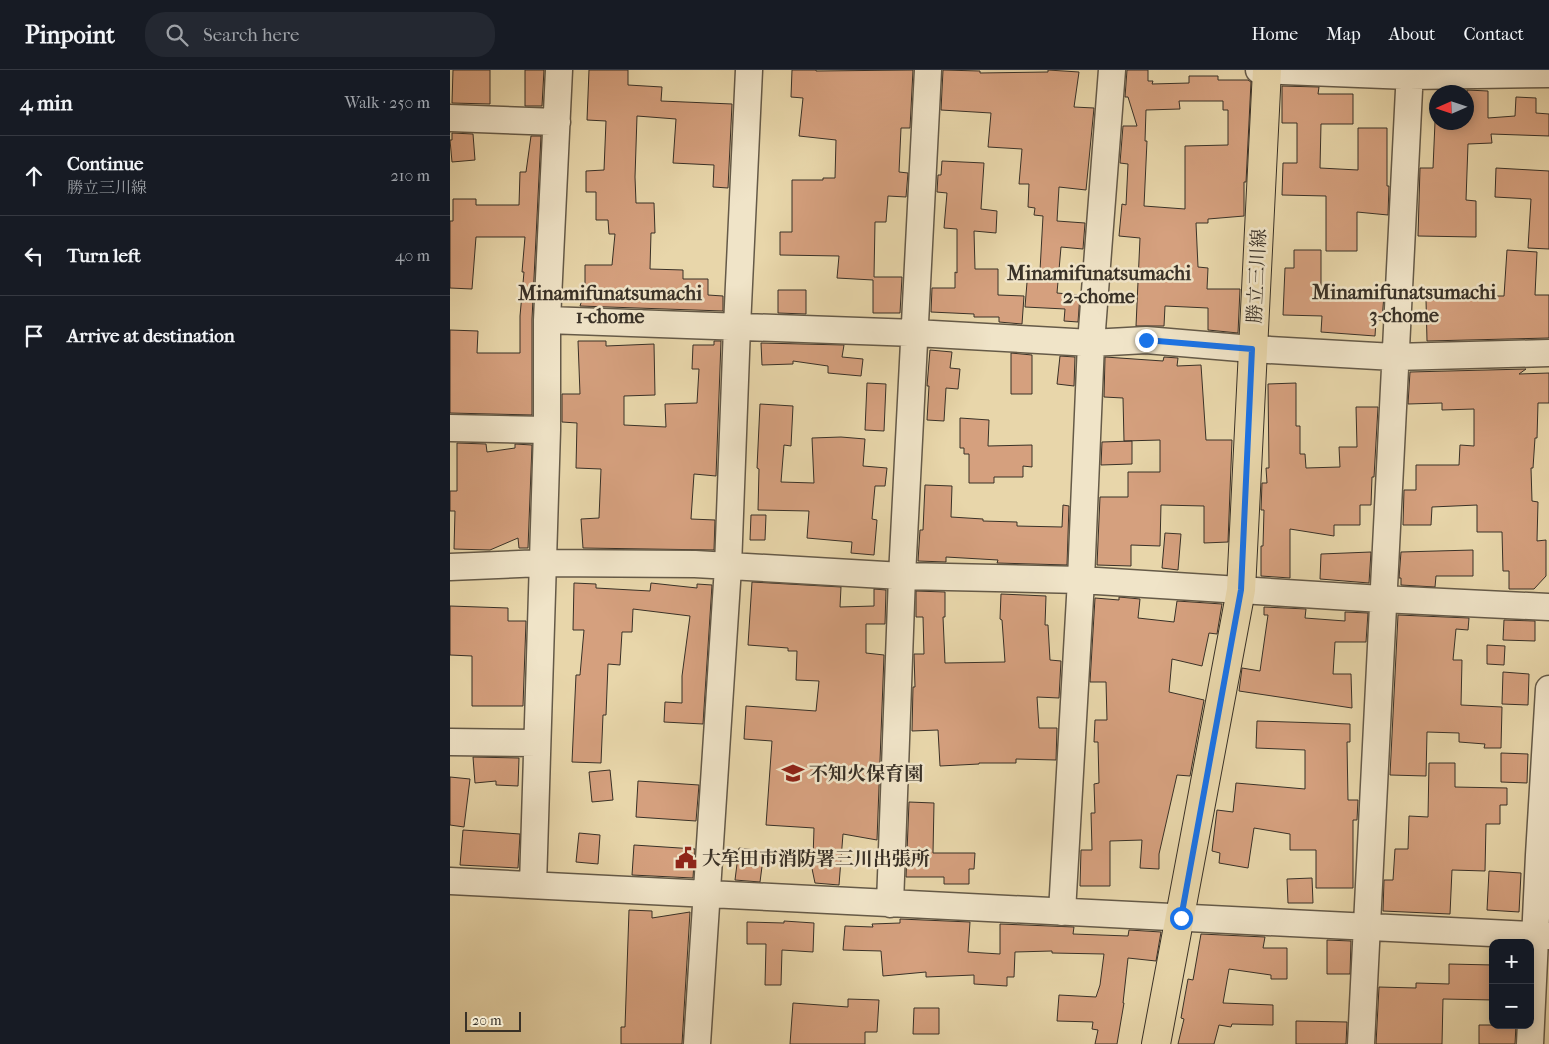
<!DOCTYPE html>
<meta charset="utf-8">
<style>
body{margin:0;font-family:"IM FELL French Canon","Noto Serif JP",serif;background:#242831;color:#f1f3f6}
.controls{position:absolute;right:15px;bottom:15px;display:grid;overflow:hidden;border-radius:10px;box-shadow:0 2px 12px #0003}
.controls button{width:45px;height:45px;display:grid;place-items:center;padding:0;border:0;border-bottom:1px solid #363941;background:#171b24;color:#f1f3f6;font:25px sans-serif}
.compass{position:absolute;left:979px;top:15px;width:45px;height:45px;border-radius:50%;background:#171b24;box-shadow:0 2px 12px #0003;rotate:267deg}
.scale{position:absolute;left:15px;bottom:12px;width:56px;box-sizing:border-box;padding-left:5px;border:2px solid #393127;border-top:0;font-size:14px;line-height:18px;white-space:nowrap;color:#393127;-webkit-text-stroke:4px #f0e4c8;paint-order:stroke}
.stop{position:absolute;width:15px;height:15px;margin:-11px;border:4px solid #1a73e8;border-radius:50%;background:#fff}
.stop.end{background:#1a73e8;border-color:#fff;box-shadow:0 1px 5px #0008}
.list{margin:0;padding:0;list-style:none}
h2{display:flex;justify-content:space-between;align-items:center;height:65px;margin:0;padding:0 20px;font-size:21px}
h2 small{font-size:16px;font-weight:400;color:#9ea1a6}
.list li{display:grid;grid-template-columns:32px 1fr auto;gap:15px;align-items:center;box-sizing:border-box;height:80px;padding:0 20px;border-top:1px solid #363941}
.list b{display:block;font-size:19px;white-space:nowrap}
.list p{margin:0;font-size:16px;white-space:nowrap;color:#9ea1a6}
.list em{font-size:16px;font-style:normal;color:#9ea1a6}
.icon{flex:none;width:28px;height:28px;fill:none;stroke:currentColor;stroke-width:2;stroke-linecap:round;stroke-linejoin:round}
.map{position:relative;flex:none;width:1099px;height:974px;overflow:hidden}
header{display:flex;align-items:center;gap:30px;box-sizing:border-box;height:70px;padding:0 25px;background:#171b24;border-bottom:1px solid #363941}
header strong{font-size:24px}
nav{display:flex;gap:28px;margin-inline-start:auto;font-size:18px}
.search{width:350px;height:45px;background:#242831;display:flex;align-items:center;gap:12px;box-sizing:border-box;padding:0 18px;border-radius:20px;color:#9ea1a6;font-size:19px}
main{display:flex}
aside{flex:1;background:#171b24}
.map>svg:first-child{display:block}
.building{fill:#d5a07e;stroke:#393127;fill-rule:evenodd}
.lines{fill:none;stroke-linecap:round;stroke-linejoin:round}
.minor-casing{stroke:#655a48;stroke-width:29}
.major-casing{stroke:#393127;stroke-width:30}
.minor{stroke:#f0e4c8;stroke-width:26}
.major{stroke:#e8d6aa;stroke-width:28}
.route{stroke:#1a73e8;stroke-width:6}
.labels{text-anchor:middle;stroke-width:5;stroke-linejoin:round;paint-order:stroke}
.street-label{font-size:19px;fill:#393127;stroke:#f0e4c8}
.poi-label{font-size:19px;font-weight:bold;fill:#393127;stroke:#f0e4c8;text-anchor:start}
.neighbourhood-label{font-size:20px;font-weight:bold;fill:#393127;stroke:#f0e4c8}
</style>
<header>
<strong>Pinpoint</strong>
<div class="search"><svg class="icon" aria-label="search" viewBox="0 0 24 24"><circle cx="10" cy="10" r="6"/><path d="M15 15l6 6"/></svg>Search here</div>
<nav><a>Home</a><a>Map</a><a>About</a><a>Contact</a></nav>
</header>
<main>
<aside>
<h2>4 min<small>Walk · 250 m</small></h2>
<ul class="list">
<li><svg class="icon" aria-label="ahead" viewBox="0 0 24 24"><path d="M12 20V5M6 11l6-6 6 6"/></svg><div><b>Continue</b><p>勝立三川線</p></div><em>210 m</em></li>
<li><svg class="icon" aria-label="left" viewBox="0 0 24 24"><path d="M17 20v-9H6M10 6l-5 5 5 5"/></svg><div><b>Turn left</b></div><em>40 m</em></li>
<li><svg class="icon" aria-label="arrive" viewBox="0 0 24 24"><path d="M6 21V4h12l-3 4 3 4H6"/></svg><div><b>Arrive at destination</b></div></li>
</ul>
</aside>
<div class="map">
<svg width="1099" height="974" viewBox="0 0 1099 974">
<rect width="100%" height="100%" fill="#e8d6aa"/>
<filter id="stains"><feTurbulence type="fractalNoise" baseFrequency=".004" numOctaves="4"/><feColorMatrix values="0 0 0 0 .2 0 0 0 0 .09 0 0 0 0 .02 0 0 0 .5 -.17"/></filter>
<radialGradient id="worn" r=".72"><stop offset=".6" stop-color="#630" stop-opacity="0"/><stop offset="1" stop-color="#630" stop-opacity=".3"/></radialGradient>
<path class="building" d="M3 0H40V34L2 33Z
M75 0H94L92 36H75Z
M139 0H178V15L212 17 211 31 282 34 278 118 263 117 264 95 223 93 226 49 187 46 185 107 186 133H204L205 163H201L200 199 233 200V209H258V225L273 226V241L130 236 135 221V195H162L165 164H159L158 150H146V122H136V101L154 100 156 51 137 50Z
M342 0H366V1L463 0 460 58H451L449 102 458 103 456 127 438 126 436 152H425L424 207H452L450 243H423V210L387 208 389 186 330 185V162H342V110H373V108H385L386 70 349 66 353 28 341 27Z
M493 0 530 1V3L598 2V0L629 2 624 37 644 38 636 120 609 117 607 151 635 153 633 179 611 177 607 223 630 225 628 252 614 251 615 239 575 237 578 200 590 201 593 146 584 145 585 138 578 137 579 114H569L572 79 538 77 541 43 491 40Z
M677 0H698V11H703L702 14 739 13V6H768V10H798L801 12 796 112H794V146L758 149V153H746L748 197 758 198 757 219H790L788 263 758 260V238L715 236 714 256H686L690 168 669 166 672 134 676 135 678 94 670 93 673 56H687L678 27H675ZM729 31H773V40H778V75L735 76V139L694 136 697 71H695L696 40 730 39Z
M832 16 869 17 868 24H903V54H871L870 98 908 100V58H937V116H939L938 145 907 142V181H876V126L832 125 833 93H847V53H832Z
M1017 20 1038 21V48L1065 46 1066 27 1086 28V43L1099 44V66L1041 64 1042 73 1018 74 1016 130 1026 131V167L968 166 970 98H983L985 52H1018Z
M2 63 23 64 25 90 2 92 0 70H2Z
M81 66H91L82 249V345L0 343V260L28 261 27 283H70V246L74 202H72L75 167H26L22 219 0 218V151H3V129H26V135H69L70 102H76Z
M492 91 534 93 531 139 547 141 546 163 524 161 525 199H548V225L574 226 572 254 549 252V247H524V244L481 242 482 218H505V202L507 203V159L494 158 497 123 487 122 488 105H491Z
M1046 98 1099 101V179L1078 178 1081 129 1045 127Z
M844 180H871V221L934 225 932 250H926L925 266 871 262 872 246 833 245 835 198H844Z
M1057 180 1087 182 1085 225H1099V268L977 271 976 230 1046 229V226H1054Z
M328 220H356V244L328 243Z
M128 271H156V276L204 274 205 325 174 326V355L216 357 215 334 247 333 249 299H242L243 275H264V271H271L266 406 244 404 241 449 265 450 264 480 133 478 131 449 149 448 151 399 126 398 127 353 112 352V324H130Z
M311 273 394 275 392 287 413 289 411 306 378 303V296L343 291V294L312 295Z
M480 280 502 282 500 298 510 299 508 319 496 318 494 351 477 350 479 316H477Z
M561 283 582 285V324H561Z
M610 286 625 287 624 316 607 314Z
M655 287 713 291 714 287 728 288 727 296 751 295 756 370H782L778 472 754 473V436L711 435 710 476 681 475V496L647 495 650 427H678V402H710V370L674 371 673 328 654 327Z
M1076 299 1069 304 1099 303V333H1088L1087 368H1085L1083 398H1081L1082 431 1088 432 1087 471 1096 470V506L1084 519H1059V501H1053L1052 462H1027V435L982 437 981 455H953L954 420H966V395H1009L1010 375 1024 376V339L992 340V333L958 334 960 302Z
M417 313 436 314 434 361 415 360Z
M846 313V356H850V384H855L856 398 890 397 889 377H907L906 337H928L924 407H922L921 435H910V455H884V466L840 459V508L811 506V476H813L814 440H811L812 413H817L816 398H819L818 314Z
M310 334 343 336 341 376 334 375 331 412 364 413 362 368 391 367 415 369 413 396 437 398 435 416H425L422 449 427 450 424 485 401 483 402 472 357 468 359 441 308 440 309 399 307 398Z
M510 348 539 350 538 376 582 375V397L573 396V407H544V413H519V384H514V378H510Z
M682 371V394L651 395 652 372Z
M7 373 36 374 37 382 65 378V374L82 375 78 478H69L68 468 40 480 4 479 5 441H0V421H7Z
M475 415 502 416 501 447 533 449V451L567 452V456L612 457 613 435 619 436 617 495 547 493 548 490 496 487V492L468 491 470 460H473Z
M301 445H316L315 470H300Z
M715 463 731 464 728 500 712 498Z
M1023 480V506H986L985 517 951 515V508H949L951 482Z
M921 482 919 513 870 509 871 484Z
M302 512 391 517 390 537 424 536V519L436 520 435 554H416V583L434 585 427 770 393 764 389 815 365 813 360 789H363L364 758 316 755 322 671 294 669 296 636 366 641 369 611 346 610 347 581H338V578L298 575Z
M124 513 146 514V518L200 521 201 513 247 518V514L262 515 253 654 214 652 215 632 232 633V606L240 546 183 539 182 562H172L170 595 158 594 156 645H153L151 693 122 692 126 605H130L134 560H123Z
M466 521 495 522V547H493L495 593 555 592 552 550 550 549 551 524 596 526 595 555H598L600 590 611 591 609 628 587 627 589 658H607L606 690 566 689V693H529V694L490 696 488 660 462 661 463 617H465L464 584H474L473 547H466Z
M669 527 690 529 688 548 724 552 727 531 772 534 767 564 759 563 752 596 722 589 719 622 754 630 740 706 727 705 709 784V799L690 798 692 770 660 771V816H630L631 780H642L641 743H645L644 714 649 713 648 672H644L645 650H657L656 612H640L645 528 669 530Z
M0 536 58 538V551H76L73 636H22V586L0 585Z
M814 537 856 539 855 548 895 551V542L918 543 916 572H885L883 604H901L902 638 789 621 792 598 810 601 818 545H814Z
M948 545 1019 548 1018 560 1006 559 1003 590H1012L1011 635 1052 637 1051 678H1034L1035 674 1009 672V663L977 662 976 706 940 705Z
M1054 550 1085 551V571L1053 570Z
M1037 575 1055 576 1054 595 1037 594Z
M1053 602 1079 604 1078 635 1052 634Z
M807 651 900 654V672H897L898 730H908L907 750H903V818H866V780H840V764L804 758 798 798 769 793 770 783 762 781 767 740 783 742 786 713 855 719V680L806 678Z
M1051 683 1078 684 1077 713 1051 712Z
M23 687 69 688 68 716 46 715V711L25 713Z
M979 693H1005V717L1057 718V735H1050V754H1036L1035 801 1002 800 1000 844 933 841 934 810H943L945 779H958L959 746 978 747Z
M160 700 163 730 142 732 139 702Z
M0 707 20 709 14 757 0 755Z
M188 711 249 715 246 751 186 747Z
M459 732 484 733 483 783H525L524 799H519V814H494V807H456Z
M13 760 70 764 68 798 10 795Z
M129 763 150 765 148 794 126 792Z
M184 775 245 779 243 808 182 805Z
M289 778 314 781 310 812 285 810Z
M1039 801 1071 803 1069 842 1037 840Z
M862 808 863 833H838L837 809Z
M179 840 202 841V848L240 842 232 974H171V957H175Z
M450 849 520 852 518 882 550 884V854L624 857 623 864 678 866 679 860 711 862 706 891 678 888 673 933H674L667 974H645L648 960 642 959 643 952 607 951 609 925 646 927 650 915 654 884 602 883V881L565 882 564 907H557V916L524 914V905L476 907V902L433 906 431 881 393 880 395 856 423 857 422 854 450 853Z
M334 851 364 853 363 882 332 880 331 915H315L316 874H297V852L334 853Z
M751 864 815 867 813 878H837V909H821V905L779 899 773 933 823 935V955L782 954 781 957 769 955 764 974H728L734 949 731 948 738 909 743 910Z
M877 870 901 871 900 904H877Z
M999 894 1043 895V930L993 929 992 974H926L929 917 966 918V913L999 914Z
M398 929 429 930 427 962H415V974H340L343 933 398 937Z
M464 938H489V964H463Z
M846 951 897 952 896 974H846Z
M1029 955H1066L1065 974H1029Z"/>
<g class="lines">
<g class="minor-casing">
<path id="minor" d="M809 0 959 6 1099 4
M0 48 107 52
M97 250 465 263 641 273 696 270 802 279 944 287 1099 283
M0 358 97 360
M0 497 92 493 245 494 452 506 631 510 932 529 1099 537
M0 672 87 673
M0 811 1099 866
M83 815 97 360V250L109 0
M440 834 452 506 478 0
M612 842 631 510 641 273 662 0
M247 974 278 497 287 257 299 0
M911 974 960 0
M1080 974 1089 785 1099 619"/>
</g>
<g class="major-casing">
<path id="major" d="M706 974 791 520 817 0"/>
</g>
<use href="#minor" class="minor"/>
<use href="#major" class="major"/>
</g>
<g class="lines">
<path class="route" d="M696 270 802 279 791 520 731 848"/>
</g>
<defs>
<g id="school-bare" transform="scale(1.725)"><path d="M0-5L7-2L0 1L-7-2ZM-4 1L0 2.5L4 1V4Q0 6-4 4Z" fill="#8f2418" stroke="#f0e4c8" stroke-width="2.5" paint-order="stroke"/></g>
<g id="civic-bare" transform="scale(1.725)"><path d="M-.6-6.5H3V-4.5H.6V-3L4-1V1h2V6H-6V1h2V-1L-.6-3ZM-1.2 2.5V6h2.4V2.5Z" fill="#8f2418" stroke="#f0e4c8" stroke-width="2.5" paint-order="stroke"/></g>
</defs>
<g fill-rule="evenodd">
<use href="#school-bare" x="343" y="703"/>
<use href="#civic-bare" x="236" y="788"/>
</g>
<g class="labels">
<g class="street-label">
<text transform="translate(806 206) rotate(-87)" y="7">勝立三川線</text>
</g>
<g class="poi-label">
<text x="359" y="710">不知火保育園</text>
<text x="252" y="795">大牟田市消防署三川出張所</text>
</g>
<g class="neighbourhood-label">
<text x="649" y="210">Minamifunatsumachi<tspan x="649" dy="23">2-chome</tspan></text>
<text x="954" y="229">Minamifunatsumachi<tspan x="954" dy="23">3-chome</tspan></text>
<text x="160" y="230">Minamifunatsumachi<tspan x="160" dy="23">1-chome</tspan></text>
</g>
</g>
<rect width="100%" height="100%" filter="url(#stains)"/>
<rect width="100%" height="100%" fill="url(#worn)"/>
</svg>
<div class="controls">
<button>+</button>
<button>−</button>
</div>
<svg class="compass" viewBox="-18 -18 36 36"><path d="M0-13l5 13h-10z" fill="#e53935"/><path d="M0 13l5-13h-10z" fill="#9ea1a6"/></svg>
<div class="scale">20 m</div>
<div class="stop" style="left:731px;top:848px"></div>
<div class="stop end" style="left:696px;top:270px"></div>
</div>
</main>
